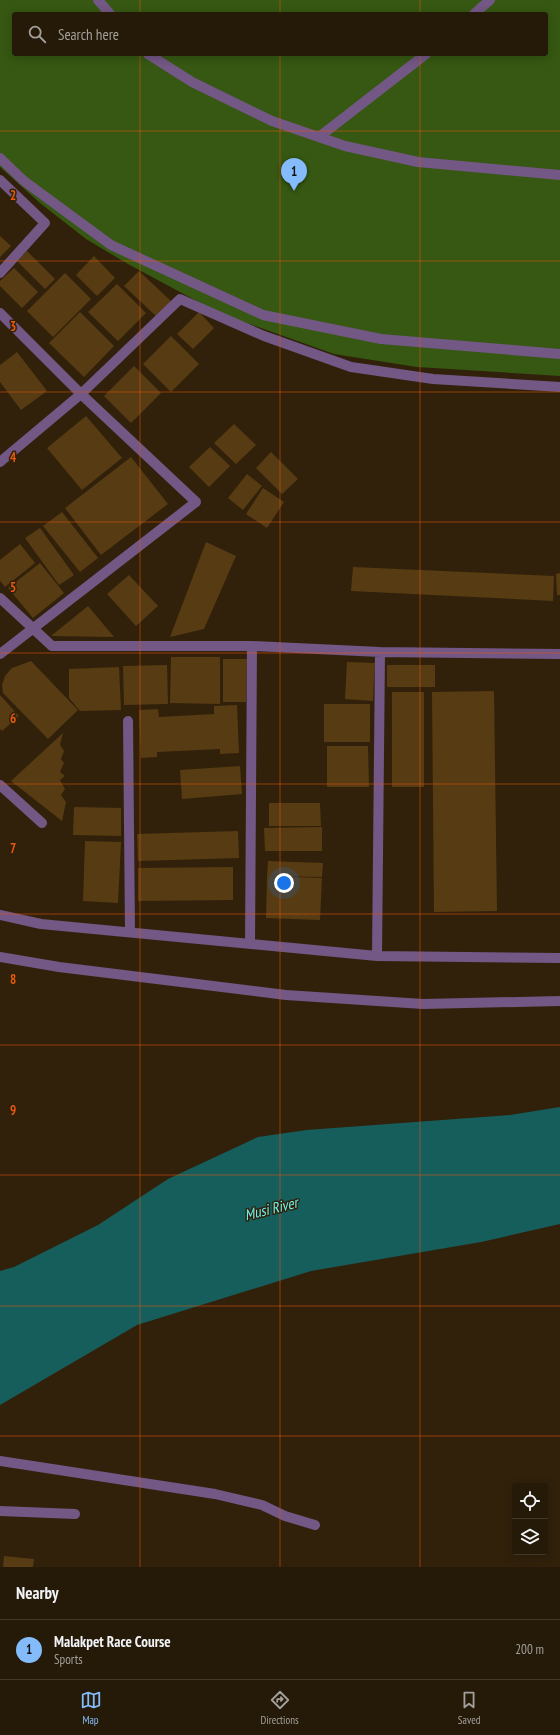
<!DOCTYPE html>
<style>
body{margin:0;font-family:"PT Sans Narrow",sans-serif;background:#312616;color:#f1f3f6}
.controls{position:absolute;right:12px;bottom:12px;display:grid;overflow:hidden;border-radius:4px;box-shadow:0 2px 10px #0003}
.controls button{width:36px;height:36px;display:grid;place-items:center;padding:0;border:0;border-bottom:1px solid #423829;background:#251908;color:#f1f3f6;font:20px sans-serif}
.you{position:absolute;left:284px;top:883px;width:14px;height:14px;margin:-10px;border:3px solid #fff;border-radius:50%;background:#1a73e8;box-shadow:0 0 0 6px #1a73e833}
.badge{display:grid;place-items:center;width:26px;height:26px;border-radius:50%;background:#84bcfb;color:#111;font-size:13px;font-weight:700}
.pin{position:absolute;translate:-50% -33px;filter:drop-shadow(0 1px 2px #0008)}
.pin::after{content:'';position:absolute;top:21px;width:14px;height:12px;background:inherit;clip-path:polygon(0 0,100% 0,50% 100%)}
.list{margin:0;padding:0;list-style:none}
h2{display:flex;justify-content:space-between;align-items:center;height:52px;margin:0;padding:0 16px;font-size:17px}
h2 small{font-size:13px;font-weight:400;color:#a3a09c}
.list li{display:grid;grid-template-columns:26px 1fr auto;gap:12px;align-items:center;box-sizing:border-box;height:60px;padding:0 16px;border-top:1px solid #423829}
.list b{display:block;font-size:15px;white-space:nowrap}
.list p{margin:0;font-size:13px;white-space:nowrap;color:#a3a09c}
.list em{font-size:13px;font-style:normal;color:#a3a09c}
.icon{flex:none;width:22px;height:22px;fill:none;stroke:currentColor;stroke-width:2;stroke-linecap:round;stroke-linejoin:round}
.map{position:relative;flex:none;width:560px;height:1567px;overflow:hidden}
.search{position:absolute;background:#251908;box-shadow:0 2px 10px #0003;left:12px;right:12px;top:12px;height:44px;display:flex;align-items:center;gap:10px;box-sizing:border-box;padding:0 14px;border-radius:4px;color:#a3a09c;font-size:15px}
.sheet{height:112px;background:#251908}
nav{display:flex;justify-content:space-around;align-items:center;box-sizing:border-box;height:56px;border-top:1px solid #423829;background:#251908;font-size:11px;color:#a3a09c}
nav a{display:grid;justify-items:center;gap:2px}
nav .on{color:#84bcfb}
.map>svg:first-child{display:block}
.green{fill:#365812;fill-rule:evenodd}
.water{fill:#165e5c}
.building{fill:#573b12}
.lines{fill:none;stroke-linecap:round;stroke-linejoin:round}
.minor{stroke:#735784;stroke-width:10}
.grid{fill:none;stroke:#e8590c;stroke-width:1;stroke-opacity:0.55}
.labels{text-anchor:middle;stroke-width:3;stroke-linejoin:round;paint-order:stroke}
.water-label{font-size:15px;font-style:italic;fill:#6af3ef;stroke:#31210b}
.grid-label{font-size:13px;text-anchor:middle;font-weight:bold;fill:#e8590c;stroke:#31210b;stroke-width:3;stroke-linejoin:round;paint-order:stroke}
</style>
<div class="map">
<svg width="560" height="1567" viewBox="0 0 560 1567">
<rect width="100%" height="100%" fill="#31210b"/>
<path class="green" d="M0 0H560V376L417 367 334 354 219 313 128 264 86 239 40 203 0 167ZM14 14H546V54H14Z"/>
<path class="water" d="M560 1107V1224L481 1242 311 1271 137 1325 0 1405V1271L14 1267 98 1225 168 1179 258 1137 307 1130 510 1115Z"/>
<path class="building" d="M0 236 11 246 0 257Z
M27 251 55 279 45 289 17 261Z
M94 256 115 278 97 296 76 275Z
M14 268 38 292 22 308 0 286V281Z
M139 271 172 302 157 317 124 286Z
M65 273 91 299 53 337 27 311Z
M117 284 146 313 118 341 88 312Z
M80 312 114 346 84 377 49 343Z
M199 312 214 328 193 349 177 334Z
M171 336 199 364 171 392 143 364Z
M17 352 47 391 21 410 0 382V365Z
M134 366 161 393 131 423 104 396Z
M86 416 122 458 82 490 47 448Z
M234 424 256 445 236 464 214 443Z
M210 447 230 466 209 487 189 467Z
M271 452 298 479 282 494 256 468Z
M131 457 168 504 101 555 65 508Z
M247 474 262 486 243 510 228 498Z
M263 488 284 502 267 528 246 514Z
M62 512 98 558 80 572 43 526Z
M40 528 74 575 59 585 25 538Z
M206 542 236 556 204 629 170 637Z
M20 544 35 563 5 587 0 581V560Z
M40 563 64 593 33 618 8 588Z
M353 567 554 576 553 601 351 591Z
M560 573V595H557L556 574Z
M129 575 158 606 136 626 107 594Z
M88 606 114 637 51 636Z
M171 657H220V704L170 703Z
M223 659H247L246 702H223Z
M31 661 78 710 48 739 3 693 2 685 5 676 12 668Z
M347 662 375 663 373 701 345 699Z
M167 665 168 704 124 705 123 666Z
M387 665H435V687H387Z
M119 667 121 710 80 711 69 698V669Z
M494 691 497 911 434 912 432 692Z
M392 692H424V787H392Z
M0 695 19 716 2 731 0 729Z
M324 704H370V742H324Z
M237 705 239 753 220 754V749L157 752V757L141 758 139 710 158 709 159 717 214 714V706Z
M63 733 60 745 64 751 61 759 64 763 60 772 65 776 60 780 65 789 61 795 66 802 62 821 11 781Z
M327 746H368L369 787H327Z
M240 766 242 794 182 799 180 770Z
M269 803H320L321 826H269Z
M74 807 121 808V836L73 835Z
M322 827V851H265L264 828Z
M238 831 239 858 138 861 137 834Z
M85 841 121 842 118 903 83 901Z
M268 861 323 863 322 877 267 876Z
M233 867V900L138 901V868Z
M267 876 322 878 320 920 266 918Z
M4 1556 34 1559 33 1567H3Z"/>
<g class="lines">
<path class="minor" d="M98 0 110 14
M474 14 490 0
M148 54 192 82 272 121 345 146 418 162 560 175
M319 137 426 54
M0 158 24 181 111 245 263 315 381 339 560 354
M0 180 45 223 0 273
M0 313 81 394 196 502 0 654
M0 462 81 394 180 299 264 336 351 367 433 379 560 387
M0 598 52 646H252L380 652 560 654
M128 721 130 932
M0 785 42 823
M0 915 41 924 377 956 560 958
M250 944 252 646
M377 956 380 652
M0 957 59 967 286 995 423 1004 560 1001
M0 1461 215 1494 262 1505 285 1516 315 1525
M0 1511 75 1514"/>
</g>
<path class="grid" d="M140 0V14M280 0V14M420 0V14M140 54V1567M280 54V1567M420 54V1567M0 131H560M0 261H560M0 392H560M0 522H560M0 653H560M0 784H560M0 914H560M0 1045H560M0 1175H560M0 1306H560M0 1436H560"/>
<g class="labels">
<g class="water-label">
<text transform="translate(271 1209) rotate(-14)" y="5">Musi River</text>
</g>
</g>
<g class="grid-label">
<text x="13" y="200">2</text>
<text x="13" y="331">3</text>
<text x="13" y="462">4</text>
<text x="13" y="592">5</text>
<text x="13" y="723">6</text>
<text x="13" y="853">7</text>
<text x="13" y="984">8</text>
<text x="13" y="1115">9</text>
</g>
</svg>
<div class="controls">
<button><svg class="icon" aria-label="locate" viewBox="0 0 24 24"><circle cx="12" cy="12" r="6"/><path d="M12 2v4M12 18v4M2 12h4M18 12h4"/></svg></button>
<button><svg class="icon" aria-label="layers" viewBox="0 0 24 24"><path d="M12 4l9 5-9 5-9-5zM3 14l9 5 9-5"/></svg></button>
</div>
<div class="you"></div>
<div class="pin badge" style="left:294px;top:191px">1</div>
<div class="search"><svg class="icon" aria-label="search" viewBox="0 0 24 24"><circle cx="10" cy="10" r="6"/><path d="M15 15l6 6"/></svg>Search here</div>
</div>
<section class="sheet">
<h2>Nearby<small></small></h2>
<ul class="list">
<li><span class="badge">1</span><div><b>Malakpet Race Course</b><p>Sports</p></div><em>200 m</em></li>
</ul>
</section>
<nav>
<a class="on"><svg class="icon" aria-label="map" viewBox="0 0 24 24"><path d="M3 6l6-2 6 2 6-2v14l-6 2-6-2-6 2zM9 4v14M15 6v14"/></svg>Map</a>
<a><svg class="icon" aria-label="directions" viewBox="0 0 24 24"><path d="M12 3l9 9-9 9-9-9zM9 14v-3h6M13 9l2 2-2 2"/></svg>Directions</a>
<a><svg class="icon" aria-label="saved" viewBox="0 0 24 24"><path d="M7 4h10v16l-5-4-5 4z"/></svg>Saved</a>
</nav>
